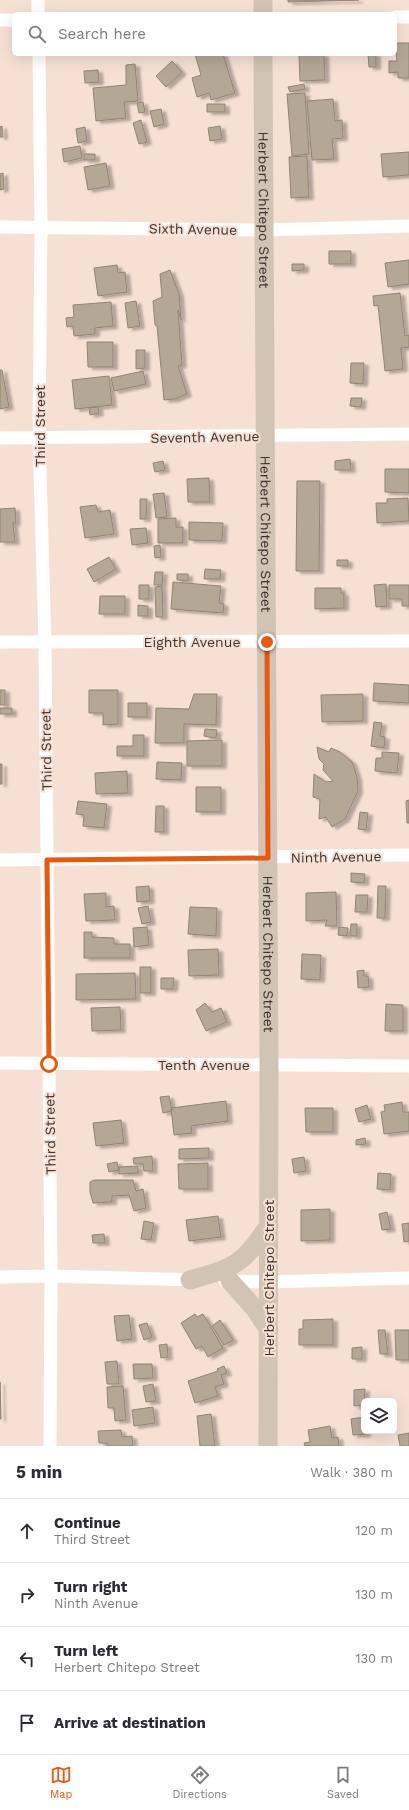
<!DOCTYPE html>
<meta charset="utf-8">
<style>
body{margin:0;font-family:"Work Sans",sans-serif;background:#f7f7f7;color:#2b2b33}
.controls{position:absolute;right:12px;bottom:12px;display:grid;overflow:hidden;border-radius:6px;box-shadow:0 4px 16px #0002}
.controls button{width:36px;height:36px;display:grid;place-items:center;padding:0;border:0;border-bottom:1px solid #e1e1e2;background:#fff;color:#2b2b33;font:20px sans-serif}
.stop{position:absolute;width:12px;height:12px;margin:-9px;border:3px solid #ea580c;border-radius:50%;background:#fff}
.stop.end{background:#ea580c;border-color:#fff;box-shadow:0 1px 4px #0008}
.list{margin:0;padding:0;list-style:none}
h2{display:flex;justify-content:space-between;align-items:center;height:52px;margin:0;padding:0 16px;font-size:17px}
h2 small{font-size:13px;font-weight:400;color:#7c7c81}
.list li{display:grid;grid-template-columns:26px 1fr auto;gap:12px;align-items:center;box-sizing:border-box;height:64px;padding:0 16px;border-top:1px solid #e1e1e2}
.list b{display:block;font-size:15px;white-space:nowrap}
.list p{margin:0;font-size:13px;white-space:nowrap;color:#7c7c81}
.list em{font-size:13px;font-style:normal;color:#7c7c81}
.icon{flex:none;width:22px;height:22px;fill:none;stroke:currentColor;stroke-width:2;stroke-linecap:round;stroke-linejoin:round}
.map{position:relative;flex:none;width:409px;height:1446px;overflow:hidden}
.search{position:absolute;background:#fff;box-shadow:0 4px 16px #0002;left:12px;right:12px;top:12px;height:44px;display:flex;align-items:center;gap:10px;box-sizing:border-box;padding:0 14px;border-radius:6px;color:#7c7c81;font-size:15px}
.sheet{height:308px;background:#fff}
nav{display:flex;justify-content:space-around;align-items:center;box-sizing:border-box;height:56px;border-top:1px solid #e1e1e2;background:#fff;font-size:11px;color:#7c7c81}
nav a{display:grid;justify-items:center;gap:2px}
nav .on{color:#ea580c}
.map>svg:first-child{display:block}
.building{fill:#b4a796;stroke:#918474;filter:url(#shadow)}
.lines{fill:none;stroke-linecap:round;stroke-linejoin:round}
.street{stroke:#fff;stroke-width:13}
.secondary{stroke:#d1c4b4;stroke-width:19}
.route{stroke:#ea580c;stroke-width:5}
.labels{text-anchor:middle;stroke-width:4;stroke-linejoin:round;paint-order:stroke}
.street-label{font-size:14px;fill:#3d3430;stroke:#f6e0d4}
</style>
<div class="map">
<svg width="409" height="1446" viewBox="0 0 409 1446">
<defs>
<filter id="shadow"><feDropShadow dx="4.5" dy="2.5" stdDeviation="1" flood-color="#0004"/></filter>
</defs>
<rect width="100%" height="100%" fill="#f6e0d4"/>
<path class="building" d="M288 0H359L288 2Z
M395 43H409V78H398V72L389 73V61H397Z
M195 54H223L235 93 211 100 209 93 197 97 192 78 201 75Z
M324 54 325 80 300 81 299 55Z
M368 54H376V67H369Z
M172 61 182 72 166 87 156 76Z
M135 64 138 101 124 102 126 118 96 121 93 88 126 85V65Z
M98 70 99 82 85 83 84 71Z
M304 84 305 89 290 92 288 87Z
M305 93 309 154 292 156 287 94Z
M333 99 335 121 342 120 343 138 332 139 334 159 312 160 307 101Z
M143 102 145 112 139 113 137 103Z
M207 104H225V112H207Z
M161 109 164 124 154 127 150 111Z
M141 120 147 142 139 144 133 123Z
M2 126 3 137H0V127Z
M220 126 222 139 210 141 208 128Z
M85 127 87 141 78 143 76 129Z
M80 146 82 158 64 162 62 149Z
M409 152V175L383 177 381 154Z
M84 154H95V160H84Z
M307 156 309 197 291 198 289 157Z
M106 163 110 186 88 190 84 167Z
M3 173 4 189 0 190V174Z
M329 251H351V264H329Z
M409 260V284L388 287 385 263Z
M292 264H304V270L292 271Z
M117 265 118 273 125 272 127 292 98 296 94 268Z
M170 270 179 294 181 320 178 310 182 365 178 366 187 394 175 399 164 400 157 326 155 325 153 301 162 297 160 274Z
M400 293 405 336 409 335V347L401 348 403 369 385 371 378 305 374 306 373 296Z
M136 301 140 326 128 328 125 303Z
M111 302 113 326 95 328V334L74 336 73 326 67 327 66 318 74 317 73 305Z
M87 342H113V367H88Z
M136 350H145V368L136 369Z
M351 363H364L363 384 350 383Z
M0 370H2L9 407 0 409Z
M143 371 146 384 114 391 111 378Z
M109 376 112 405 75 409 72 380Z
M351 398H362L361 407 350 406Z
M98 407 99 413 90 415 89 408Z
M350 459 351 470H335V461Z
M163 461 165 470 155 472 153 463Z
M385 469H409V493L385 492Z
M209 478 210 502H188L187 479Z
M297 481H320L319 571H296Z
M164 493 167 517 156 518 153 494Z
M408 498 409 521 377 523 376 503H387V499Z
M140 499H147L146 519H140Z
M96 505 98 512 110 510 114 534 85 538 80 507Z
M15 508 16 523H13L15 542H0V509Z
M176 518V527H183V543H158V519Z
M189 522 223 523 222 541 189 540Z
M146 528 148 543 132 545 130 529Z
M160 545 161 557 155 558 154 546Z
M109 557 116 569 94 582 87 569Z
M337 560H348V566H337Z
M205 569 221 570 220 579H204Z
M155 572H163L162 585H154Z
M177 574H188V581L177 580Z
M173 582 221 586 219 603 224 604 223 613 171 609Z
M386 584 387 606 376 607 374 585Z
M139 585H149V599H139Z
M389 585H409V606H402V599H389Z
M162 586 163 617H156L155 587Z
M315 588H341V593H344V608L315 609Z
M100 596H125V614H99Z
M138 605 148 606V616H138Z
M374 683 409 685V703L373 701Z
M0 690H5V705H0Z
M89 690H118V724L103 725V713H89Z
M194 694H217L216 725 184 724V743H155L156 708 189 709Z
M363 694V721L322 722 321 695Z
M128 703H147V717H128Z
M0 708H12V714H0Z
M374 722 382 723 380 736 385 737 384 748 371 746Z
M205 729 217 730 216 738 204 736Z
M133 735H144V756H117V746H133Z
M222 740V766H187V741Z
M317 747 329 752 331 748 340 752 352 762 357 777 358 791 345 819 332 827 326 817 319 819 320 799 313 797 314 774 326 782 333 781 323 770 324 764 319 759Z
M382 752 399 753 397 773 375 771 376 758H382Z
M157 762 182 763 181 780 156 779Z
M0 764H2V784H0Z
M127 771 128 793 96 794 95 773Z
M196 787H221V812H196Z
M409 800V823H407L406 801Z
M78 801 107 804 104 828 83 826 84 815 76 814Z
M156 806H164V832H155Z
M360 812 368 813 366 830 358 829Z
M351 873 365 874 364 883 351 882Z
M149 886 150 901 137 902 136 887Z
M378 886H386L385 918H377Z
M336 892 337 926H325L327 920 306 921V893Z
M106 893V907L114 906 115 920 86 921 84 894Z
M356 895H368L367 912H355Z
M148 906 151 922 142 924 138 908Z
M190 907 217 908 216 936 188 934Z
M351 924H357V936H350Z
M147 927 149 945 134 947 133 928Z
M339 927 348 928 347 936 338 935Z
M84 932H92V937L114 938V944H130V958H84Z
M218 949 219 975 189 976 188 950Z
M302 954 321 955 320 980 301 979Z
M140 967H151V993H140Z
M364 970V976H368L369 987 358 988 357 971Z
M135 973 136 999 76 1000V974Z
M161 978H174L173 989H161Z
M205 1003 212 1012 221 1008 227 1022 206 1031 196 1010Z
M386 1004 403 1005V1031H385Z
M120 1007 121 1030 92 1031 91 1008Z
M169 1096 172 1111 163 1113 160 1097Z
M226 1101 228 1121 191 1126 192 1133 174 1135 171 1108Z
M402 1102 403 1112H409V1131L384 1134 381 1112 385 1111 384 1105Z
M367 1105 371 1119 359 1122 355 1109Z
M305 1108H333V1132H306Z
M121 1120 124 1143 96 1146 93 1123Z
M365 1138 366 1144 356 1145V1140Z
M209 1148V1158L179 1159V1149Z
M152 1156 153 1171H144L143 1164H134L133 1158Z
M304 1157 306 1171 294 1173 292 1159Z
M117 1162 119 1170 109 1172 107 1164Z
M208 1163V1189H179L178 1164Z
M138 1166V1173L119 1174V1167Z
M378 1173 391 1174 390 1190 377 1189Z
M94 1180H133L136 1191 143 1189 146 1208 134 1211 129 1195 112 1196V1202L93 1203 90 1192V1182Z
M330 1209V1240L301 1241V1210Z
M387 1212 391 1229 382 1230 379 1214Z
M218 1216 221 1237 189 1241 186 1220Z
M144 1221 154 1223 151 1240 141 1239Z
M409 1223V1241L404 1242 402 1224Z
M104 1234 105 1243H93L92 1235Z
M195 1314 197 1317 203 1314 223 1348 208 1357 202 1346 196 1349 181 1323Z
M129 1315 132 1339 117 1341 114 1316Z
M333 1319V1345H299V1329H303V1320Z
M220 1320 233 1340 224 1345 212 1326Z
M147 1323 152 1337 144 1340 139 1325Z
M378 1330H385L388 1354H380Z
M395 1330H409V1360H396Z
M167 1344 168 1357 161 1358 159 1345Z
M362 1347V1359H352V1348Z
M117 1361 119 1384H107L105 1362Z
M133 1364H152L153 1378 134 1379Z
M224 1366 227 1373 221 1375 224 1384 215 1387 218 1396 195 1403 188 1381 218 1371 217 1369Z
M0 1382 1 1419H0Z
M153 1384 156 1401 146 1402 143 1386Z
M123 1386 126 1420 115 1421 114 1408H108L107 1387Z
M365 1389 364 1405 354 1406V1390Z
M153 1407 155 1423 134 1426 132 1410Z
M211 1414 215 1446H200L197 1416Z
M364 1417V1431H366V1434L353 1435 351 1419Z
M330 1426 332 1438 338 1437 339 1446H305L304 1443 310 1442 308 1430Z
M121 1430 122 1437 132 1436 133 1446H107V1443H99L98 1431Z
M409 1433V1446H400L398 1435Z"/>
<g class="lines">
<path class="street" d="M38 0V14
M395 17H409
M0 20H14
M39 54 41 227 39 438 45 642 51 1276 50 1446
M0 227 264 230 409 226
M0 438 409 434
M0 642 409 641
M0 860 409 855
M0 1063 409 1066
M0 1277 51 1276 197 1280
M225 1281 269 1282 409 1278"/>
<g class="secondary">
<path d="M263 0V14"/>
<path id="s1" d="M263 54 269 1066 268 1446"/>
<path d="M190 1280C236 1267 242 1265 269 1225"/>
<path d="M230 1281 255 1309 269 1330"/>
</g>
</g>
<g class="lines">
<path class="route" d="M49 1064 47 860 268 858 267 642"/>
</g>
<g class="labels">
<g class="street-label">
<text dy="5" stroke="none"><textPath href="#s1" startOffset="156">Herbert Chitepo Street</textPath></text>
<text transform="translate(193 229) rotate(1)" y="5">Sixth Avenue</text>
<text transform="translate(40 426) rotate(-90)" y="5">Third Street</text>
<text transform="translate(205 437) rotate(-1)" y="5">Seventh Avenue</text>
<text dy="5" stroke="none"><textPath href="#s1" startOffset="480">Herbert Chitepo Street</textPath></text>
<text x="192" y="647">Eighth Avenue</text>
<text transform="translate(46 750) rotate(-91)" y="5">Third Street</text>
<text transform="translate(336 857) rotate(-1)" y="5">Ninth Avenue</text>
<text dy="5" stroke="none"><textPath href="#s1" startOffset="900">Herbert Chitepo Street</textPath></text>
<text x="204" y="1070">Tenth Avenue</text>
<text transform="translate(50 1134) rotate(-91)" y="5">Third Street</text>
<text transform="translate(269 1278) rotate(-90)" y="5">Herbert Chitepo Street</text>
</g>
</g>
</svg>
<div class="controls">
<button><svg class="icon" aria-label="layers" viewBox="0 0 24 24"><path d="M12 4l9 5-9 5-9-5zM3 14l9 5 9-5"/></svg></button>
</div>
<div class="stop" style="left:49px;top:1064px"></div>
<div class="stop end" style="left:267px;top:642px"></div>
<div class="search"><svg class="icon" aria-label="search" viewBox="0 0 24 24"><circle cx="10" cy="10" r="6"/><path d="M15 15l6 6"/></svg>Search here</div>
</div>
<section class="sheet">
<h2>5 min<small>Walk · 380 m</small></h2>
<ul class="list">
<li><svg class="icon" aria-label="ahead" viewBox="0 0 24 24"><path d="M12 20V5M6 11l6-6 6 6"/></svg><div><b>Continue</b><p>Third Street</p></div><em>120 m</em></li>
<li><svg class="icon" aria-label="right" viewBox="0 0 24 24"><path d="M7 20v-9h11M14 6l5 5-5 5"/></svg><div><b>Turn right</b><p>Ninth Avenue</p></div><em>130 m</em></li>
<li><svg class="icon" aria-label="left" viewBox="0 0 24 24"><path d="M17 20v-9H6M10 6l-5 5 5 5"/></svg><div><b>Turn left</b><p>Herbert Chitepo Street</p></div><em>130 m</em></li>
<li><svg class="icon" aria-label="arrive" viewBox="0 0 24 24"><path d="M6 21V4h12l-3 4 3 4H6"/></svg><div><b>Arrive at destination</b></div></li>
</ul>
</section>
<nav>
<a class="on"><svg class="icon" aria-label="map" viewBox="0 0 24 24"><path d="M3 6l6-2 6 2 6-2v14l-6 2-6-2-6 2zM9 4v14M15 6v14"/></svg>Map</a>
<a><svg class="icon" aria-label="directions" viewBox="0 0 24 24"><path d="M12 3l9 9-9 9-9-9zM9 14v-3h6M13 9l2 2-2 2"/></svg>Directions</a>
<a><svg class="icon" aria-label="saved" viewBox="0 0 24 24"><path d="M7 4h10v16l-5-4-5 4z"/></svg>Saved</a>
</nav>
